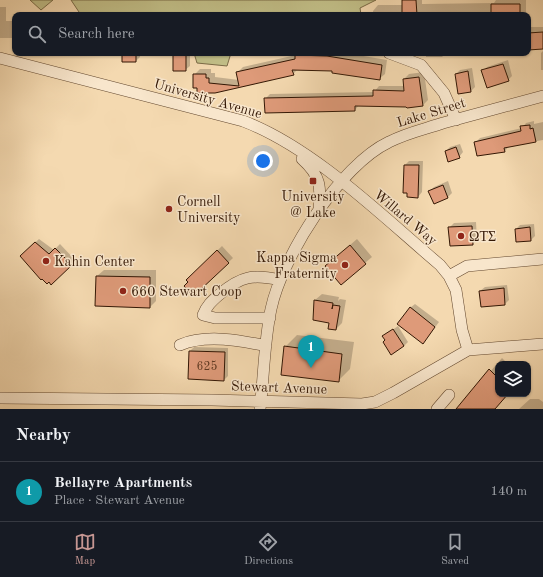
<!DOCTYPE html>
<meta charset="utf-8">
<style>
body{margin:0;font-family:"Old Standard TT",serif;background:#20242c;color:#f1f3f6}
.controls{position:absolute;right:12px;bottom:12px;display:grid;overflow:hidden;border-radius:8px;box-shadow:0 1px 3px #0004}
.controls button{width:36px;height:36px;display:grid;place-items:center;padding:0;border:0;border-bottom:1px solid #363941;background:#171b24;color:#f1f3f6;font:20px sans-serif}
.you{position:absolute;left:263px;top:161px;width:14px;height:14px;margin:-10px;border:3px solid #fff;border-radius:50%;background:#1a73e8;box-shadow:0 0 0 6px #1a73e833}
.badge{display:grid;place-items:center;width:26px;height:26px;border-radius:50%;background:#c59692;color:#fff;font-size:13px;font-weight:700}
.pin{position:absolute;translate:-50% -33px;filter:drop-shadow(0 1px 2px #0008)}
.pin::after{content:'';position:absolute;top:21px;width:14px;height:12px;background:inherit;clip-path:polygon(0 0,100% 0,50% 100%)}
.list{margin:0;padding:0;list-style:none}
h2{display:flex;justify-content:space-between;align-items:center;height:52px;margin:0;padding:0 16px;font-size:17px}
h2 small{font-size:13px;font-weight:400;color:#9ea1a6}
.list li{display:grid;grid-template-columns:26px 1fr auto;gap:12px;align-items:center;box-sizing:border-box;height:60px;padding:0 16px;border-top:1px solid #363941}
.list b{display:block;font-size:15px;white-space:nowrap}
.list p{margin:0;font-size:13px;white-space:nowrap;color:#9ea1a6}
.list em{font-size:13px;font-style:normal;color:#9ea1a6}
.icon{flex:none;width:22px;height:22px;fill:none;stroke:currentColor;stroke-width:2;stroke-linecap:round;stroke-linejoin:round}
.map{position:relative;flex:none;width:543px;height:409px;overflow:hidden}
.search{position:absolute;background:#171b24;box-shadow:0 1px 3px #0004;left:12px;right:12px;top:12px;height:44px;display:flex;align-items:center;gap:10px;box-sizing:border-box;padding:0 14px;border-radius:8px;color:#9ea1a6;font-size:15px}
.sheet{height:112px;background:#171b24}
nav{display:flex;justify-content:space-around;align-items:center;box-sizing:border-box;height:56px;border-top:1px solid #363941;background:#171b24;font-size:11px;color:#9ea1a6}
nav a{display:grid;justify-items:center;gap:2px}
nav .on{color:#c59692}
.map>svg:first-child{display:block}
.green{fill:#c1be87;stroke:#7a6a46}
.shadow{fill:#0003}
.building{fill:#de9a79;stroke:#331704}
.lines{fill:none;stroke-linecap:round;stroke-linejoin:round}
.minor-casing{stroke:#63482f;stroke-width:12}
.minor{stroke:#f8e6cc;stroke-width:11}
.poi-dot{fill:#8f2418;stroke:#f8e6cc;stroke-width:1.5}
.labels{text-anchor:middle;stroke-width:3;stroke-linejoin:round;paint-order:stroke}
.number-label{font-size:12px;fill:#5e3821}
.street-label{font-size:14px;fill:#331704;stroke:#f8e6cc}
.poi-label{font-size:14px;fill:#331704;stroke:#f8e6cc;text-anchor:start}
</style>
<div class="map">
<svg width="543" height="409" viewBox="0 0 543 409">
<rect width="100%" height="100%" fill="#f4d9b0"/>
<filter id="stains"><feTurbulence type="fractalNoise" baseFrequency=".005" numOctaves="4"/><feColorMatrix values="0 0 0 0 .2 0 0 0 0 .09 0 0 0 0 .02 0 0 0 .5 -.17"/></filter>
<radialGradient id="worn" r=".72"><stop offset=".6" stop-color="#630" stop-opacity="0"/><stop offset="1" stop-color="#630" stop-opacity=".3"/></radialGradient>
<path class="green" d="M30 0H53L41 10Z
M71 0H376L360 8 361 15H81Z
M194 53H231L227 66 197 63Z"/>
<path class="shadow" d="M403 0H422V4L494 3 496 0H526V12L523 15H373V11L378 5H403Z
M0 7H6V21H15V43H12V38H0Z
M528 27H543V48H528Z
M543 51V70H541V53Z
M65 53H81L78 55 65 56Z
M123 53H140V57L136 61Z
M174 53H190V66L185 70Z
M298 53H346L387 60 385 74 379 79 334 70 298 69 293 74 215 92 194 75 200 69H211V73H215V77L239 80 237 73 243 67 296 55Z
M426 53H446L442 57H426Z
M508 60 512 76 508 80 483 71 487 67Z
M472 68 475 87 471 91 459 93 456 74 460 70Z
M424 72 428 100 423 105H359L355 110 265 99 270 94 374 92 379 86H405L404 79 409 74Z
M534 121V124L543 122V140L509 146 505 151 478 155 476 142 480 138 522 128 526 123Z
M460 144 463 152 459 157 446 151 450 147Z
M409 161H423L422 192 418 197 405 165Z
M448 181 452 193 448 197 434 203 430 191 434 187Z
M476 222 477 240 473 244 450 227 454 223Z
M534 224 535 236 531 240 516 229 520 225Z
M39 239 54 250 60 244 75 260 51 283 21 256Z
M357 239 372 257 365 263 326 266Z
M222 246 233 258 198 291 187 280Z
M104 270H156V301L150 307 96 305 97 276Z
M507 285 509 300 505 304 480 291 485 287Z
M322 294 339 297 338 301 340 299 346 300 342 323 336 329 330 322 314 319 315 300Z
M415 304 439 322 427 338 410 308Z
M398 326 408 342 404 346 386 340 384 336Z
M297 335 354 342 350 369 338 381 285 347Z
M194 347 228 348V376L224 380 190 351Z
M502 358 508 364H498V394H508L495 409H458Z
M530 399H539L543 402V409H519Z"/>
<path class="building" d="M402 0H416L417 15H402Z
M491 4H520V15H491Z
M543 32V49L528 50V33Z
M122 53H136V62H122Z
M173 53H186V71H173Z
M295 55 327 56 382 65 380 80 332 73V71L292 70 294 75 215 93H197V88H193V74H206V78H209V83L239 86 236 72 295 59Z
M503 64 509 81 487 88 481 70Z
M468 71 471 92 458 94 455 74Z
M419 77 423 106 407 108 406 107 355 106V111L265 113 264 98 373 96V90L404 91 403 79Z
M530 125V129L533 128 536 142 504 148 505 152 477 156 474 142 521 131 520 126Z
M456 147 460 158 448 162 445 151Z
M404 165H419L418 198 407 197V193H403Z
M443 185 448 198 434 204 428 191Z
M472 226 473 245 450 246 448 227Z
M530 227 531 241 516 242 515 229Z
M35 242 49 254 55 248 72 265 51 285 49 282 47 284 42 279 41 280 20 256Z
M350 245 366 264 341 285 325 266Z
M217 250 229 263 198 292 196 290 191 294 184 286 188 282 186 280Z
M96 276 150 277V308L95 306Z
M504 288 505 305 481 307 479 291Z
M314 300 333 303 332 309 333 305 340 306 336 330 328 329 329 323 313 320Z
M410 307 435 327 423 344 397 324Z
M393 329 404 346 391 355 383 342 385 340 382 336Z
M284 346 342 354 339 382 281 375Z
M189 351 225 352 224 381 188 379Z
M489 369 498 378V394H508L495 409H456Z"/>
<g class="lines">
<g class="minor-casing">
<path id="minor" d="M389 53 421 65 444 93 456 120
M0 58 243 121C314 148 382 216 440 265L449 276 456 290 462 330 468 350
M302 159C321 176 321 187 319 211
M449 276 467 266 543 259
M270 318H215L203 315C207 305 212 301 220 294 241 276 253 274 280 280
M180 345C205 334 240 340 266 346
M0 398 212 400 362 404 375 402 393 393 468 350 543 344
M260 409C264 376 264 342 271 309 282 257 340 165 389 142 406 133 425 129 443 123 476 114 510 105 543 96
M437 409 449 395"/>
</g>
<use href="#minor" class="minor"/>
</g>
<g class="poi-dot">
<rect x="309" y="177" width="8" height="8" rx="2"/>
<circle cx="169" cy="209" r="4"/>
<circle cx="461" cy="236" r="4"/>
<circle cx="46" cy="261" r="4"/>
<circle cx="345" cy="265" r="4"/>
<circle cx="123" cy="291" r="4"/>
</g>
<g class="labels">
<g class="number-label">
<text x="207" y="370">625</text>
</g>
<g class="street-label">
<text transform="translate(208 98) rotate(16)" y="5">University Avenue</text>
<text transform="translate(431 112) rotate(-17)" y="5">Lake Street</text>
<text transform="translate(406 217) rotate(40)" y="5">Willard Way</text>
<text transform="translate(279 387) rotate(2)" y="5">Stewart Avenue</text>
</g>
<g class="poi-label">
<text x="313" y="201" text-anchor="middle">University<tspan x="313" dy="16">@ Lake</tspan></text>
<text x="177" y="206">Cornell<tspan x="177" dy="16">University</tspan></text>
<text x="469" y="241">ΩΤΣ</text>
<text x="337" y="262" text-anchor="end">Kappa Sigma<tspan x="337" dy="16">Fraternity</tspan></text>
<text x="54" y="266">Kahin Center</text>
<text x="131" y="296">660 Stewart Coop</text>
</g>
</g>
<rect width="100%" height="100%" filter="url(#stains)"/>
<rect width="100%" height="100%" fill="url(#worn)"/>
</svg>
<div class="controls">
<button><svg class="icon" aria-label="layers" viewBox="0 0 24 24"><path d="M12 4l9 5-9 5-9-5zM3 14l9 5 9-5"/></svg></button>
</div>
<div class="you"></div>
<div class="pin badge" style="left:311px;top:368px;background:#0f9aa8">1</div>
<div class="search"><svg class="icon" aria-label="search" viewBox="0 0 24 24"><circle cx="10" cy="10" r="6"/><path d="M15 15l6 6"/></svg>Search here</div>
</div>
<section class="sheet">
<h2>Nearby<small></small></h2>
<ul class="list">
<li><span class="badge" style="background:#0f9aa8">1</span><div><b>Bellayre Apartments</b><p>Place · Stewart Avenue</p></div><em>140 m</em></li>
</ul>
</section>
<nav>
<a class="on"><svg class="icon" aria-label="map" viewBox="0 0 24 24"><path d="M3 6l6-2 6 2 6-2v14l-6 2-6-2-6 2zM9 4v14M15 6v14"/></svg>Map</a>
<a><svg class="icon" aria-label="directions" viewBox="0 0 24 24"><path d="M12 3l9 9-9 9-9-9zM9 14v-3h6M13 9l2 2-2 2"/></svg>Directions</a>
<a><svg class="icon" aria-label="saved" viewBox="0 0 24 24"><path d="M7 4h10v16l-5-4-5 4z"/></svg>Saved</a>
</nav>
